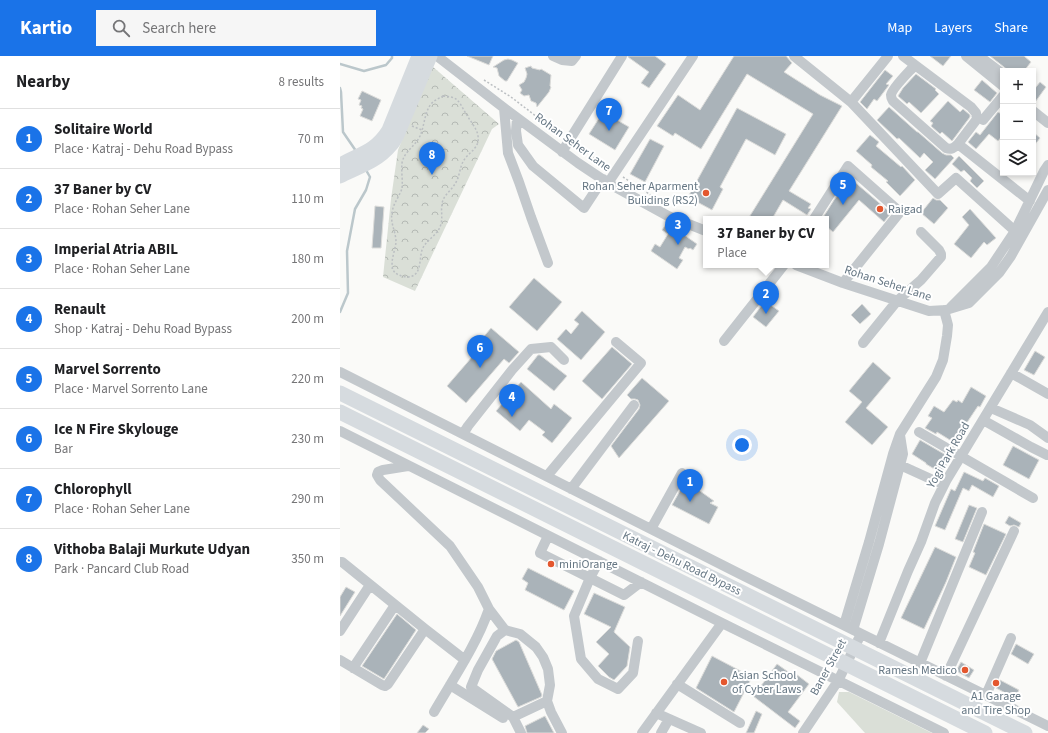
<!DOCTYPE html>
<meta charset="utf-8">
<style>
body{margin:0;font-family:"Source Sans 3",sans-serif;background:#f6f6f6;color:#202124}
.controls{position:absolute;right:12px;top:12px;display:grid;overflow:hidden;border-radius:0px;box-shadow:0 2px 6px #0003}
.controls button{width:36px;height:36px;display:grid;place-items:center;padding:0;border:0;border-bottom:1px solid #e0e0e0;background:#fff;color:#202124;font:20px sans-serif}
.you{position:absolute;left:402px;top:389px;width:14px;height:14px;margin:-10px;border:3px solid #fff;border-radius:50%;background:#1a73e8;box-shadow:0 0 0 6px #1a73e833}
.badge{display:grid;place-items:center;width:26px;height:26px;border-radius:50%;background:#1a73e8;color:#fff;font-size:13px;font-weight:700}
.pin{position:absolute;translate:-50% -33px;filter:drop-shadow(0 1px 2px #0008)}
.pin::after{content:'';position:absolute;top:21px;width:14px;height:12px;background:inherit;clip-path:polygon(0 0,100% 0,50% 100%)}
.popup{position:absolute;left:363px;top:160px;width:126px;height:52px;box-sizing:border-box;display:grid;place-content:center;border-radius:0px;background:#fff;filter:drop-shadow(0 1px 3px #0005);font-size:13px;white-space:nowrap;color:#757577}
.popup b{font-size:15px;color:#202124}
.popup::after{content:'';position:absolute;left:50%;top:100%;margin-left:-8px;border:8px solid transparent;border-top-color:#fff}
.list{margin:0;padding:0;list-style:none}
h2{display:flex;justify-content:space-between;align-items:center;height:52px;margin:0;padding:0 16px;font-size:17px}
h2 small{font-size:13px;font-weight:400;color:#757577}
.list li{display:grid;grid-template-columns:26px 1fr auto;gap:12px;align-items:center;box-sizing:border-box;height:60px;padding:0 16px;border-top:1px solid #e0e0e0}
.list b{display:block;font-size:15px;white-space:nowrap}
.list p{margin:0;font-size:13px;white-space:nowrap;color:#757577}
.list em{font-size:13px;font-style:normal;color:#757577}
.icon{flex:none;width:22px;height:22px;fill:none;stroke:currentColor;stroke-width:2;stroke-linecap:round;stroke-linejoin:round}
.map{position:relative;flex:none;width:708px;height:677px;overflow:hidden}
header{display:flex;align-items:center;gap:24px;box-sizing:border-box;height:56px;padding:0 20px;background:#1a73e8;color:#fff}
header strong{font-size:19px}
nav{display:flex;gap:22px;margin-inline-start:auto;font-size:14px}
.search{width:280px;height:36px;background:#f6f6f6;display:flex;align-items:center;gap:10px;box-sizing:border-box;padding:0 14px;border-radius:0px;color:#757577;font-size:15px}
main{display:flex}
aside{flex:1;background:#fff}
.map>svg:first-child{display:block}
.grass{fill:#dadfd7}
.park{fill:url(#park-crowns)}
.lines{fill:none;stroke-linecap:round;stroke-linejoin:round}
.stream{stroke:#bbc7cb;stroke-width:2.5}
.building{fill:#aab3b9;stroke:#dcdcda}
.path{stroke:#bbbfc2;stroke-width:1.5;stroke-dasharray:2 2;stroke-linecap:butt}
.minor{stroke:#c3c8cc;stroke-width:10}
.major{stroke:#d6dbdf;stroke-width:13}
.highway{stroke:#d6dbdf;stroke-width:15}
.poi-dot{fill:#e4572e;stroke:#fff;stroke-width:1.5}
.labels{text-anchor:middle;stroke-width:4;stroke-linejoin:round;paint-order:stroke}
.street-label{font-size:12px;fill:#657683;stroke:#fff}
.poi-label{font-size:12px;fill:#657683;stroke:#fff;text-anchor:start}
</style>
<header>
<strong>Kartio</strong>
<div class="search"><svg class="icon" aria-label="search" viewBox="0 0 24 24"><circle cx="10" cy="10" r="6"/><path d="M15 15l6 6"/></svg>Search here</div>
<nav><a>Map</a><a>Layers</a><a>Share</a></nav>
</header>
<main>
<aside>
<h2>Nearby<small>8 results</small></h2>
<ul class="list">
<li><span class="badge">1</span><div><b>Solitaire World</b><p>Place · Katraj - Dehu Road Bypass</p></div><em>70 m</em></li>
<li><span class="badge">2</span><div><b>37 Baner by CV</b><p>Place · Rohan Seher Lane</p></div><em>110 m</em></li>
<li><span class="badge">3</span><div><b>Imperial Atria ABIL</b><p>Place · Rohan Seher Lane</p></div><em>180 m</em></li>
<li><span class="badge">4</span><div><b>Renault</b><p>Shop · Katraj - Dehu Road Bypass</p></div><em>200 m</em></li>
<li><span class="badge">5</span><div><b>Marvel Sorrento</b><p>Place · Marvel Sorrento Lane</p></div><em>220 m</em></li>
<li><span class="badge">6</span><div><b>Ice N Fire Skylouge</b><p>Bar</p></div><em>230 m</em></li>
<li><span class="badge">7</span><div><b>Chlorophyll</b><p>Place · Rohan Seher Lane</p></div><em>290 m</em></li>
<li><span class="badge">8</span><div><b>Vithoba Balaji Murkute Udyan</b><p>Park · Pancard Club Road</p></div><em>350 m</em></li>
</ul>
</aside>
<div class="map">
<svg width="708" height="677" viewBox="0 0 708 677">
<defs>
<pattern id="park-crowns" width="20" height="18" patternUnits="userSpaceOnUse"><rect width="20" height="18" fill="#dadfd7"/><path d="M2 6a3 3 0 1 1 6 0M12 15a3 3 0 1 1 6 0" fill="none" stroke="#b4b9b4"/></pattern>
</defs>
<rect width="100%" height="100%" fill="#fafaf8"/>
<path class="grass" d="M499 636H509L592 677H525L497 646Z"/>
<path class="park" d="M92 10 159 68 152 73 75 235 43 221 51 143 58 94Z"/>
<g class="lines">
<path class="stream" d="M0 8 24 15 46 9 52 2V0
M0 32 1 36 3 76 16 95
M0 256 8 237 7 195 15 153 26 134 30 121 26 114"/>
</g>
<path class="building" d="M127 0H153L149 9Z
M288 0H315L326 8 309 32 301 27 309 16 288 1Z
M394 0H446L452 7 444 16 480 39 502 50 449 135 471 148 468 152 471 153 467 159 443 144 432 163H408L473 58 407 18 361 93 335 77 333 80 317 70 338 39 360 54Z
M590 0H611L603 10Z
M650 0H684L691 6 684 15H669Z
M168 3 172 4 178 7 167 25H165L159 20 157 12 153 11 164 4Z
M191 10 192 12 200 14 201 13 211 19 210 30 211 31 209 36 197 51 196 47 191 45 189 39 184 40 180 37 182 34 179 29 184 26 186 22 187 18 185 12Z
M545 14 553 20 546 28 549 29 537 45 534 43 527 53 520 46Z
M576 18 596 33 595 34 599 38 581 57 569 46 567 48 558 40 563 32Z
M642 24 657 37 650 46 634 34Z
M700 26 706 31 693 49V35Z
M22 35 41 44 32 65 20 60 23 53 21 52 22 50 19 49 21 44 18 43Z
M608 45 620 56 623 53 630 59V61L612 85 602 76 600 78 591 70 593 67 590 65Z
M549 51 577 76H578L602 97 606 99H611L614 102 595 123 585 114 593 106 584 97 580 102 559 82 557 83 537 64Z
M397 52 446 78 435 99 406 83 380 131 383 133 372 154 348 141Z
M263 56 289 71 275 94 249 78Z
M658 56 663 59V79L658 85 649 78 636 93 628 86 636 76 640 79Z
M693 76 700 82 693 91Z
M530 79 539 86 536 90 561 111 562 110 575 124 560 140 546 126 548 125 531 111 532 109 516 95Z
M310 83 324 90 305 126 290 118Z
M619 100 644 125 637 132 630 125 632 122 624 114 621 116 612 108Z
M511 123 551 157 544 166 519 144 493 176 486 170V163H482L494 144Z
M593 142 596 144H600L608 152 594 168 581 157Z
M35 150 44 151 41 192H32Z
M630 153 656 182 647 189 644 186 631 202 614 188 629 169 622 161Z
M327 167 357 188 353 194 350 192 349 193 345 191 339 202 343 204 337 213 311 195 315 188 320 191 328 178 322 174Z
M194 222 222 246 197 275 169 251Z
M425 245 439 255 426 271 413 261Z
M522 248 531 258 520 268 511 259Z
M242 255 265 276 241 304 217 283 226 273 231 278 239 268 234 264Z
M151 272 179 296 169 307 164 303 126 347 107 330 145 286 141 284Z
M272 291 292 308 262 343 242 325Z
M695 295 705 301 694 319 684 314Z
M198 299H200L227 320 214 335 187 313Z
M533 306 551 322 526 352 548 371 532 389 505 366 522 346 509 335Z
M302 322 329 345 279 402 271 390 299 353 300 349 298 344 295 343H291L287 339Z
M181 326 211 353 214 348 232 362 212 387 202 379 205 376 189 364 180 375 156 355Z
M631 331 646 340 640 351 638 350 624 371 628 373 618 389 597 376 596 378 585 372 592 362 588 360 594 350 604 356 613 344 617 346 618 344 622 347Z
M580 384 611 402 601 417 586 408V407L572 398Z
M673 390 699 404 689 423 663 409Z
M624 416 643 425 645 422 659 430 653 441 632 429 629 435 623 432 605 474 595 470 611 433 615 435Z
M346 425 374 445 370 447 378 451 369 468 332 449 341 433 347 436Z
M629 449 637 452 623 486 615 483Z
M669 460 681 467 679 471 674 469 670 470 665 467Z
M644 468 666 478 646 519 629 511 635 497 633 496Z
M595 491 616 501 606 526 584 573 561 562Z
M188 512 234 535 224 554 185 534 188 527 182 523Z
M6 531 15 536 0 560V541Z
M254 537 285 551 274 576 290 591 287 610 274 624 269 621 258 610 269 598 256 586 271 571 244 558Z
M57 558 76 574 44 623 22 610Z
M176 584 179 586 202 639 201 641 178 651 152 603 156 595Z
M676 588 694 598 688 608 671 598Z
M372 600 412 621 394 656 356 632Z
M621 606 634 614 629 622 616 615Z
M437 608 454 620 456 618 469 628 448 656 460 665 455 672 413 640 418 634Z
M660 624 679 634 675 642 656 632Z
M416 655 422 658 414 677H406Z
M205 660 214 677H187L185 670Z
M83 669 89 673 85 677H77Z"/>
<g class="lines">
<path class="path" d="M144 24 171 41 222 80
M103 40C118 41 118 44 125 56 128 62 138 74 138 80 140 92 129 96 124 104 120 110 120 118 117 124 114 132 106 137 103 144 100 152 103 160 101 168 98 180 86 183 82 194 79 204 82 220 68 221 65 221 61 220 59 219 46 214 55 197 56 186 56 176 50 167 52 157 53 147 60 140 62 132 63 124 61 115 62 107 64 96 73 92 79 82 84 73 84 60 89 51 92 45 98 43 103 40Z
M72 70 82 74
M237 90 269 111
M283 121 320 145"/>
<path class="minor" d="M97 0 164 52 238 107 268 127 328 160 366 175
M213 0 222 4 232 5 236 0
M454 0 511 46 598 138 616 122 675 175
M563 0 631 51 636 57 637 63 618 88 690 145
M626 0 663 30
M639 0 663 18
M575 9C570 15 552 32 551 39 551 42 552 43 553 45L606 92C611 94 614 92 618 88
M511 46 548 0
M164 52 168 97 179 126 191 161 208 207
M693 55 708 67
M177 62 176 75 178 89 193 110 244 152 263 123
M643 64 663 40
M222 96 282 0
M268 127 353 0
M474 163 508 110 560 156 503 227
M456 209 503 227 589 255 606 254 629 247 659 217 671 200 708 134
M611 251 651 211 675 175 704 115 708 109
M384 285 444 209
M523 287 557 245 581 224 601 201V198L599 194 581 176
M0 316 400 518 708 670
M671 317 708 338
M651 352 690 369 708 382
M643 364 691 391 707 399H708
M0 375 376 564 604 677
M579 376 693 442
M123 378 128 370 172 314 191 293 211 291 224 304
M560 409 604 429
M68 410 43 414 38 416 37 419 40 424 110 490 138 531 149 553C136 590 113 623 94 656
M207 420 301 307 276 286
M231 433 294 349
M311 473 342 417
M208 480 200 497 284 539 301 526
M259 505 250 522 234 560 241 603 258 623 278 633 293 617 298 585
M0 506H2L85 573 125 604
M149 553 165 574 180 578 196 591 203 601 208 613 210 629 207 645 211 656 222 677
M504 569 529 486 553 398 560 378 596 321 603 304 607 280 608 269 604 254
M165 574 157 580 138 614 131 631 173 661 181 677
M513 574 539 488 563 398 560 379
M0 575 30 529
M539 587 568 515 581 486 595 447 606 425 708 256
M0 604 42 629 45 630 48 628 85 573
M580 607 642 456
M13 612 55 549
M606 620 674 475
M337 628 400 667
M110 629 163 662
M646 639 671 582
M316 657 361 677
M173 661 207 645
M302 677 382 567
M321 677 329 663
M463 677 498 625 521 578"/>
<path class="major" d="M0 108C20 97 35 95 48 74L78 0
M0 121C18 112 38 106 51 90 54 87 56 83 58 79L91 0"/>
<path class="highway" d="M0 337 685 677
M0 356 645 677"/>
</g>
<g class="poi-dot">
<circle cx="366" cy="137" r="4"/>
<circle cx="540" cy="153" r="4"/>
<circle cx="211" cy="508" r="4"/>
<circle cx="625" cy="614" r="4"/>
<circle cx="384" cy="626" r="4"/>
<circle cx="656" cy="627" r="4"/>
</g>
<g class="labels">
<g class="street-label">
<text transform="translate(233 86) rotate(36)" y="4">Rohan Seher Lane</text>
<text transform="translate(548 227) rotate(18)" y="4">Rohan Seher Lane</text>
<text transform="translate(608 399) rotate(-60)" y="4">Yogi Park Road</text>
<text transform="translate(342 507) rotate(26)" y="4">Katraj - Dehu Road Bypass</text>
<text transform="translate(488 611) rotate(-61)" y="4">Baner Street</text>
</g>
<g class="poi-label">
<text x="358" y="134" text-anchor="end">Rohan Seher Aparment<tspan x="358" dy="14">Buliding (RS2)</tspan></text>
<text x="548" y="157">Raigad</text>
<text x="219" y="512">miniOrange</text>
<text x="617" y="618" text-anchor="end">Ramesh Medico</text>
<text x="392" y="623">Asian School<tspan x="392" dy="14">of Cyber Laws</tspan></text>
<text x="656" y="644" text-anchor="middle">A1 Garage<tspan x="656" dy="14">and Tire Shop</tspan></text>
</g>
</g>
</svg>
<div class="controls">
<button>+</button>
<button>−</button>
<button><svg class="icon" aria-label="layers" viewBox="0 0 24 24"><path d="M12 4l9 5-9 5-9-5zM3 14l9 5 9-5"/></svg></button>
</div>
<div class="you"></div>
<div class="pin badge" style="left:350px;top:446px">1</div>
<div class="pin badge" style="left:426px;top:258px">2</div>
<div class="popup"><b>37 Baner by CV</b>Place</div>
<div class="pin badge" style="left:338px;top:189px">3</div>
<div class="pin badge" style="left:172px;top:361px">4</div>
<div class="pin badge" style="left:503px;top:149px">5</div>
<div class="pin badge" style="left:140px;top:312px">6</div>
<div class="pin badge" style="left:269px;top:75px">7</div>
<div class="pin badge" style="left:92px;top:119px">8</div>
</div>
</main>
